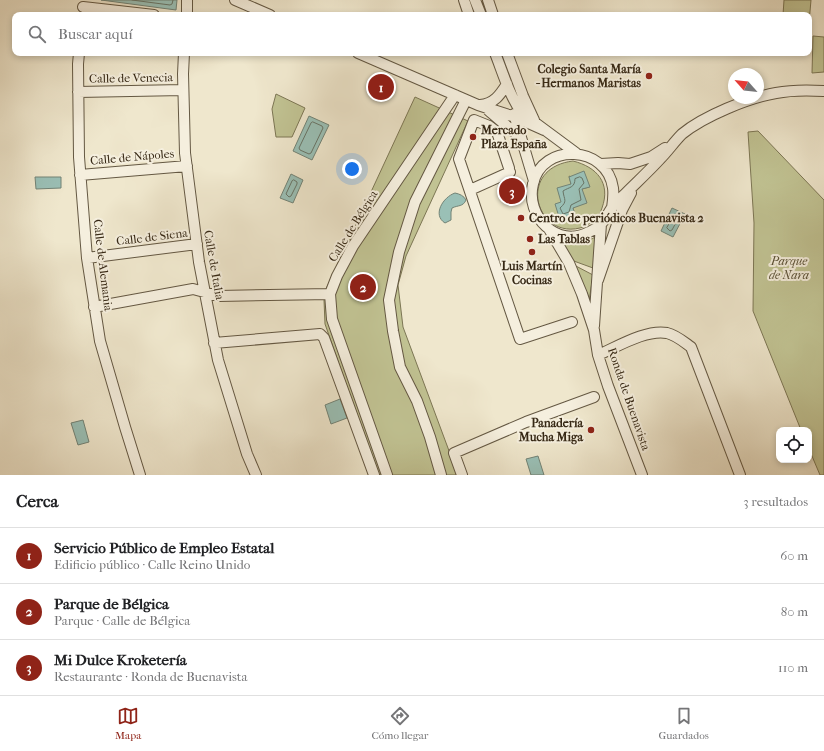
<!DOCTYPE html>
<html lang="es">
<meta charset="utf-8">
<style>
body{margin:0;font-family:"IM FELL French Canon",serif;background:#f2f2f2;color:#202124}
.controls{position:absolute;right:12px;bottom:12px;display:grid;overflow:hidden;border-radius:8px;box-shadow:0 2px 6px #0003}
.controls button{width:36px;height:36px;display:grid;place-items:center;padding:0;border:0;border-bottom:1px solid #e0e0e0;background:#fff;color:#202124;font:20px sans-serif}
.compass{position:absolute;left:728px;top:68px;width:36px;height:36px;border-radius:50%;background:#fff;box-shadow:0 2px 6px #0003;rotate:297deg}
.you{position:absolute;left:352px;top:169px;width:14px;height:14px;margin:-10px;border:3px solid #fff;border-radius:50%;background:#1a73e8;box-shadow:0 0 0 6px #1a73e833}
.badge{display:grid;place-items:center;width:26px;height:26px;border-radius:50%;background:#8f2418;color:#fff;font-size:13px;font-weight:700}
.pin{position:absolute;translate:-50% -50%;border:2px solid #fff;box-shadow:0 1px 4px #0006}
.list{margin:0;padding:0;list-style:none}
h2{display:flex;justify-content:space-between;align-items:center;height:52px;margin:0;padding:0 16px;font-size:17px}
h2 small{font-size:13px;font-weight:400;color:#757577}
.list li{display:grid;grid-template-columns:26px 1fr auto;gap:12px;align-items:center;box-sizing:border-box;height:56px;padding:0 16px;border-top:1px solid #e0e0e0}
.list b{display:block;font-size:15px;white-space:nowrap}
.list p{margin:0;font-size:13px;white-space:nowrap;color:#757577}
.list em{font-size:13px;font-style:normal;color:#757577}
.icon{flex:none;width:22px;height:22px;fill:none;stroke:currentColor;stroke-width:2;stroke-linecap:round;stroke-linejoin:round}
.map{position:relative;flex:none;width:824px;height:475px;overflow:hidden}
.search{position:absolute;background:#fff;box-shadow:0 2px 6px #0003;left:12px;right:12px;top:12px;height:44px;display:flex;align-items:center;gap:10px;box-sizing:border-box;padding:0 14px;border-radius:8px;color:#757577;font-size:15px}
.sheet{height:220px;background:#fff}
nav{display:flex;justify-content:space-around;align-items:center;box-sizing:border-box;height:56px;border-top:1px solid #e0e0e0;background:#fff;font-size:11px;color:#757577}
nav a{display:grid;justify-items:center;gap:2px}
nav .on{color:#8f2418}
.map>svg:first-child{display:block}
.green{fill:#c1c393;stroke:#7c7654;fill-rule:evenodd}
.water{fill:#9ac0b6;stroke:#728376}
.lines{fill:none;stroke-linecap:round;stroke-linejoin:round}
.shore{stroke:#687466;stroke-width:1}
.minor-casing{stroke:#645843;stroke-width:12}
.minor{stroke:#f5efde;stroke-width:10}
.poi-dot{fill:#8f2418;stroke:#f5efde;stroke-width:1.5}
.labels{text-anchor:middle;stroke-width:4;stroke-linejoin:round;paint-order:stroke}
.poi-label{font-size:12px;font-weight:bold;fill:#362815;stroke:#f5efde;text-anchor:start}
.street-label{font-size:12px;fill:#362815;stroke:#f5efde}
.park-label{font-size:12px;font-style:italic;fill:#594f34;stroke:#f5efde}
</style>
<div class="map">
<svg width="824" height="475" viewBox="0 0 824 475">
<rect width="100%" height="100%" fill="#efe7cd"/>
<filter id="stains"><feTurbulence type="fractalNoise" baseFrequency=".005" numOctaves="4"/><feColorMatrix values="0 0 0 0 .2 0 0 0 0 .09 0 0 0 0 .02 0 0 0 .5 -.17"/></filter>
<radialGradient id="worn" r=".72"><stop offset=".6" stop-color="#630" stop-opacity="0"/><stop offset="1" stop-color="#630" stop-opacity=".3"/></radialGradient>
<path class="green" d="M784 0H811L809 23V15H783Z
M813 36 824 37V72L812 73Z
M276 94 305 108 292 137H276L272 109Z
M415 97 468 121 406 256 398 285 403 327 458 475H378L325 324 324 300 326 289Z
M758 131 824 200V475H820L809 449V430H801L753 311 754 223 748 132Z
M573 161C597 167 611 183 602 208 599 218 590 225 580 228 535 239 516 168 573 161ZM569 176 589 187 582 189 573 208 575 215 562 202 571 184Z
M597 236 593 268 571 260 562 243C574 244 586 243 597 236Z
M574 265 593 275 589 301Z"/>
<path class="water" d="M101 0H177L176 10Z
M309 116 329 125 312 160 293 151Z
M584 171 590 187 582 189 587 203 573 208 575 215 560 220 555 204 561 202 557 188 571 184 569 177Z
M291 174 303 180 293 203 280 198Z
M35 177H61V188L36 189Z
M455 193C460 194 464 196 466 200 463 207 458 205 452 208L451 212V220L445 223C432 215 443 197 455 193Z
M672 208 685 214 673 237 661 231Z
M340 399 347 418 331 424 325 405Z
M83 420 89 442 78 445 71 423Z
M538 456 544 475H531L526 459Z"/>
<g class="lines">
<path class="shore" d="M132 0 170 5 172 4 173 0
M313 122 322 126 323 128 311 153 309 154 300 150 299 148 311 123Z
M580 177 582 178 584 183 579 189 581 200 571 205 569 212 563 214 560 208C568 201 564 200 563 191 569 187 575 188 575 179Z
M294 180 297 182V184L291 196 289 197 286 194 292 181Z
M675 214 678 215 679 217 672 230 670 231 667 228Z"/>
<g class="minor-casing">
<path id="minor" d="M235 0 270 15
M464 0 469 15
M475 0 481 15
M488 0 493 15
M83 7 154 15
M187 15V0
M79 53 78 64 79 157 87 258 100 341 125 427 140 475
M184 53 183 74 185 153 199 262 218 360 247 454 256 475
M358 53 478 105 515 117 544 130
M495 53C503 73 509 95 522 113L576 153
M507 53 523 96 534 120
M78 92 183 90
M480 105C494 104 500 95 507 84
M489 111 520 137
M514 114 534 181
M601 164 618 163 630 164 651 157 665 148
M509 168 497 132 489 126 474 120 459 159 520 339 572 322
M80 175 187 166
M470 190 510 172
M612 208C613 201 614 195 613 188 607 145 542 142 533 184 525 216 557 249 589 232 603 226 604 220 611 209 615 203 621 198 626 193 637 182 649 171 660 159 668 151 674 142 682 134 704 116 748 98 776 93 791 90 808 90 824 91
M549 229 569 263 582 294 594 330 598 355 608 386 642 475
M87 258 197 244
M598 280 622 210 631 193
M94 307 193 289 219 296 330 294
M594 326 601 224
M214 343 320 334 324 338 374 475
M598 355C617 347 646 329 667 333 676 335 684 342 691 347L740 475
M387 475 332 319 330 294 337 276 353 246 455 95
M441 475 430 437 417 401 400 367 393 331 389 300 399 252 415 202 466 100
M462 475 454 453 526 422 594 397"/>
</g>
<use href="#minor" class="minor"/>
</g>
<g class="poi-dot">
<circle cx="649" cy="76" r="4"/>
<circle cx="473" cy="137" r="4"/>
<circle cx="521" cy="218" r="4"/>
<circle cx="530" cy="239" r="4"/>
<circle cx="532" cy="252" r="4"/>
<circle cx="591" cy="430" r="4"/>
</g>
<g class="labels">
<g class="poi-label">
<text x="641" y="73" text-anchor="end">Colegio Santa María<tspan x="641" dy="14">- Hermanos Maristas</tspan></text>
<text x="481" y="134">Mercado<tspan x="481" dy="14">Plaza España</tspan></text>
<text x="529" y="222">Centro de periódicos Buenavista 2</text>
<text x="538" y="243">Las Tablas</text>
<text x="532" y="270" text-anchor="middle">Luis Martín<tspan x="532" dy="14">Cocinas</tspan></text>
<text x="583" y="427" text-anchor="end">Panadería<tspan x="583" dy="14">Mucha Miga</tspan></text>
</g>
<g class="street-label">
<text transform="translate(131 78) rotate(-1)" y="4">Calle de Venecia</text>
<text transform="translate(132 157) rotate(-5)" y="4">Calle de Nápoles</text>
<text transform="translate(353 226) rotate(-58)" y="4">Calle de Bélgica</text>
<text transform="translate(152 237) rotate(-7)" y="4">Calle de Siena</text>
<text transform="translate(103 265) rotate(83)" y="4">Calle de Alemania</text>
<text transform="translate(214 265) rotate(80)" y="4">Calle de Italia</text>
<text transform="translate(629 399) rotate(71)" y="4">Ronda de Buenavista</text>
</g>
<g class="park-label">
<text x="789" y="265">Parque<tspan x="789" dy="14">de Nara</tspan></text>
</g>
</g>
<rect width="100%" height="100%" filter="url(#stains)"/>
<rect width="100%" height="100%" fill="url(#worn)"/>
</svg>
<div class="controls">
<button><svg class="icon" aria-label="locate" viewBox="0 0 24 24"><circle cx="12" cy="12" r="6"/><path d="M12 2v4M12 18v4M2 12h4M18 12h4"/></svg></button>
</div>
<svg class="compass" viewBox="-18 -18 36 36"><path d="M0-13l5 13h-10z" fill="#e53935"/><path d="M0 13l5-13h-10z" fill="#757577"/></svg>
<div class="you"></div>
<div class="pin badge" style="left:381px;top:87px">1</div>
<div class="pin badge" style="left:363px;top:287px">2</div>
<div class="pin badge" style="left:512px;top:191px">3</div>
<div class="search"><svg class="icon" aria-label="search" viewBox="0 0 24 24"><circle cx="10" cy="10" r="6"/><path d="M15 15l6 6"/></svg>Buscar aquí</div>
</div>
<section class="sheet">
<h2>Cerca<small>3 resultados</small></h2>
<ul class="list">
<li><span class="badge">1</span><div><b>Servicio Público de Empleo Estatal</b><p>Edificio público · Calle Reino Unido</p></div><em>60 m</em></li>
<li><span class="badge">2</span><div><b>Parque de Bélgica</b><p>Parque · Calle de Bélgica</p></div><em>80 m</em></li>
<li><span class="badge">3</span><div><b>Mi Dulce Kroketería</b><p>Restaurante · Ronda de Buenavista</p></div><em>110 m</em></li>
</ul>
</section>
<nav>
<a class="on"><svg class="icon" aria-label="map" viewBox="0 0 24 24"><path d="M3 6l6-2 6 2 6-2v14l-6 2-6-2-6 2zM9 4v14M15 6v14"/></svg>Mapa</a>
<a><svg class="icon" aria-label="directions" viewBox="0 0 24 24"><path d="M12 3l9 9-9 9-9-9zM9 14v-3h6M13 9l2 2-2 2"/></svg>Cómo llegar</a>
<a><svg class="icon" aria-label="saved" viewBox="0 0 24 24"><path d="M7 4h10v16l-5-4-5 4z"/></svg>Guardados</a>
</nav>
